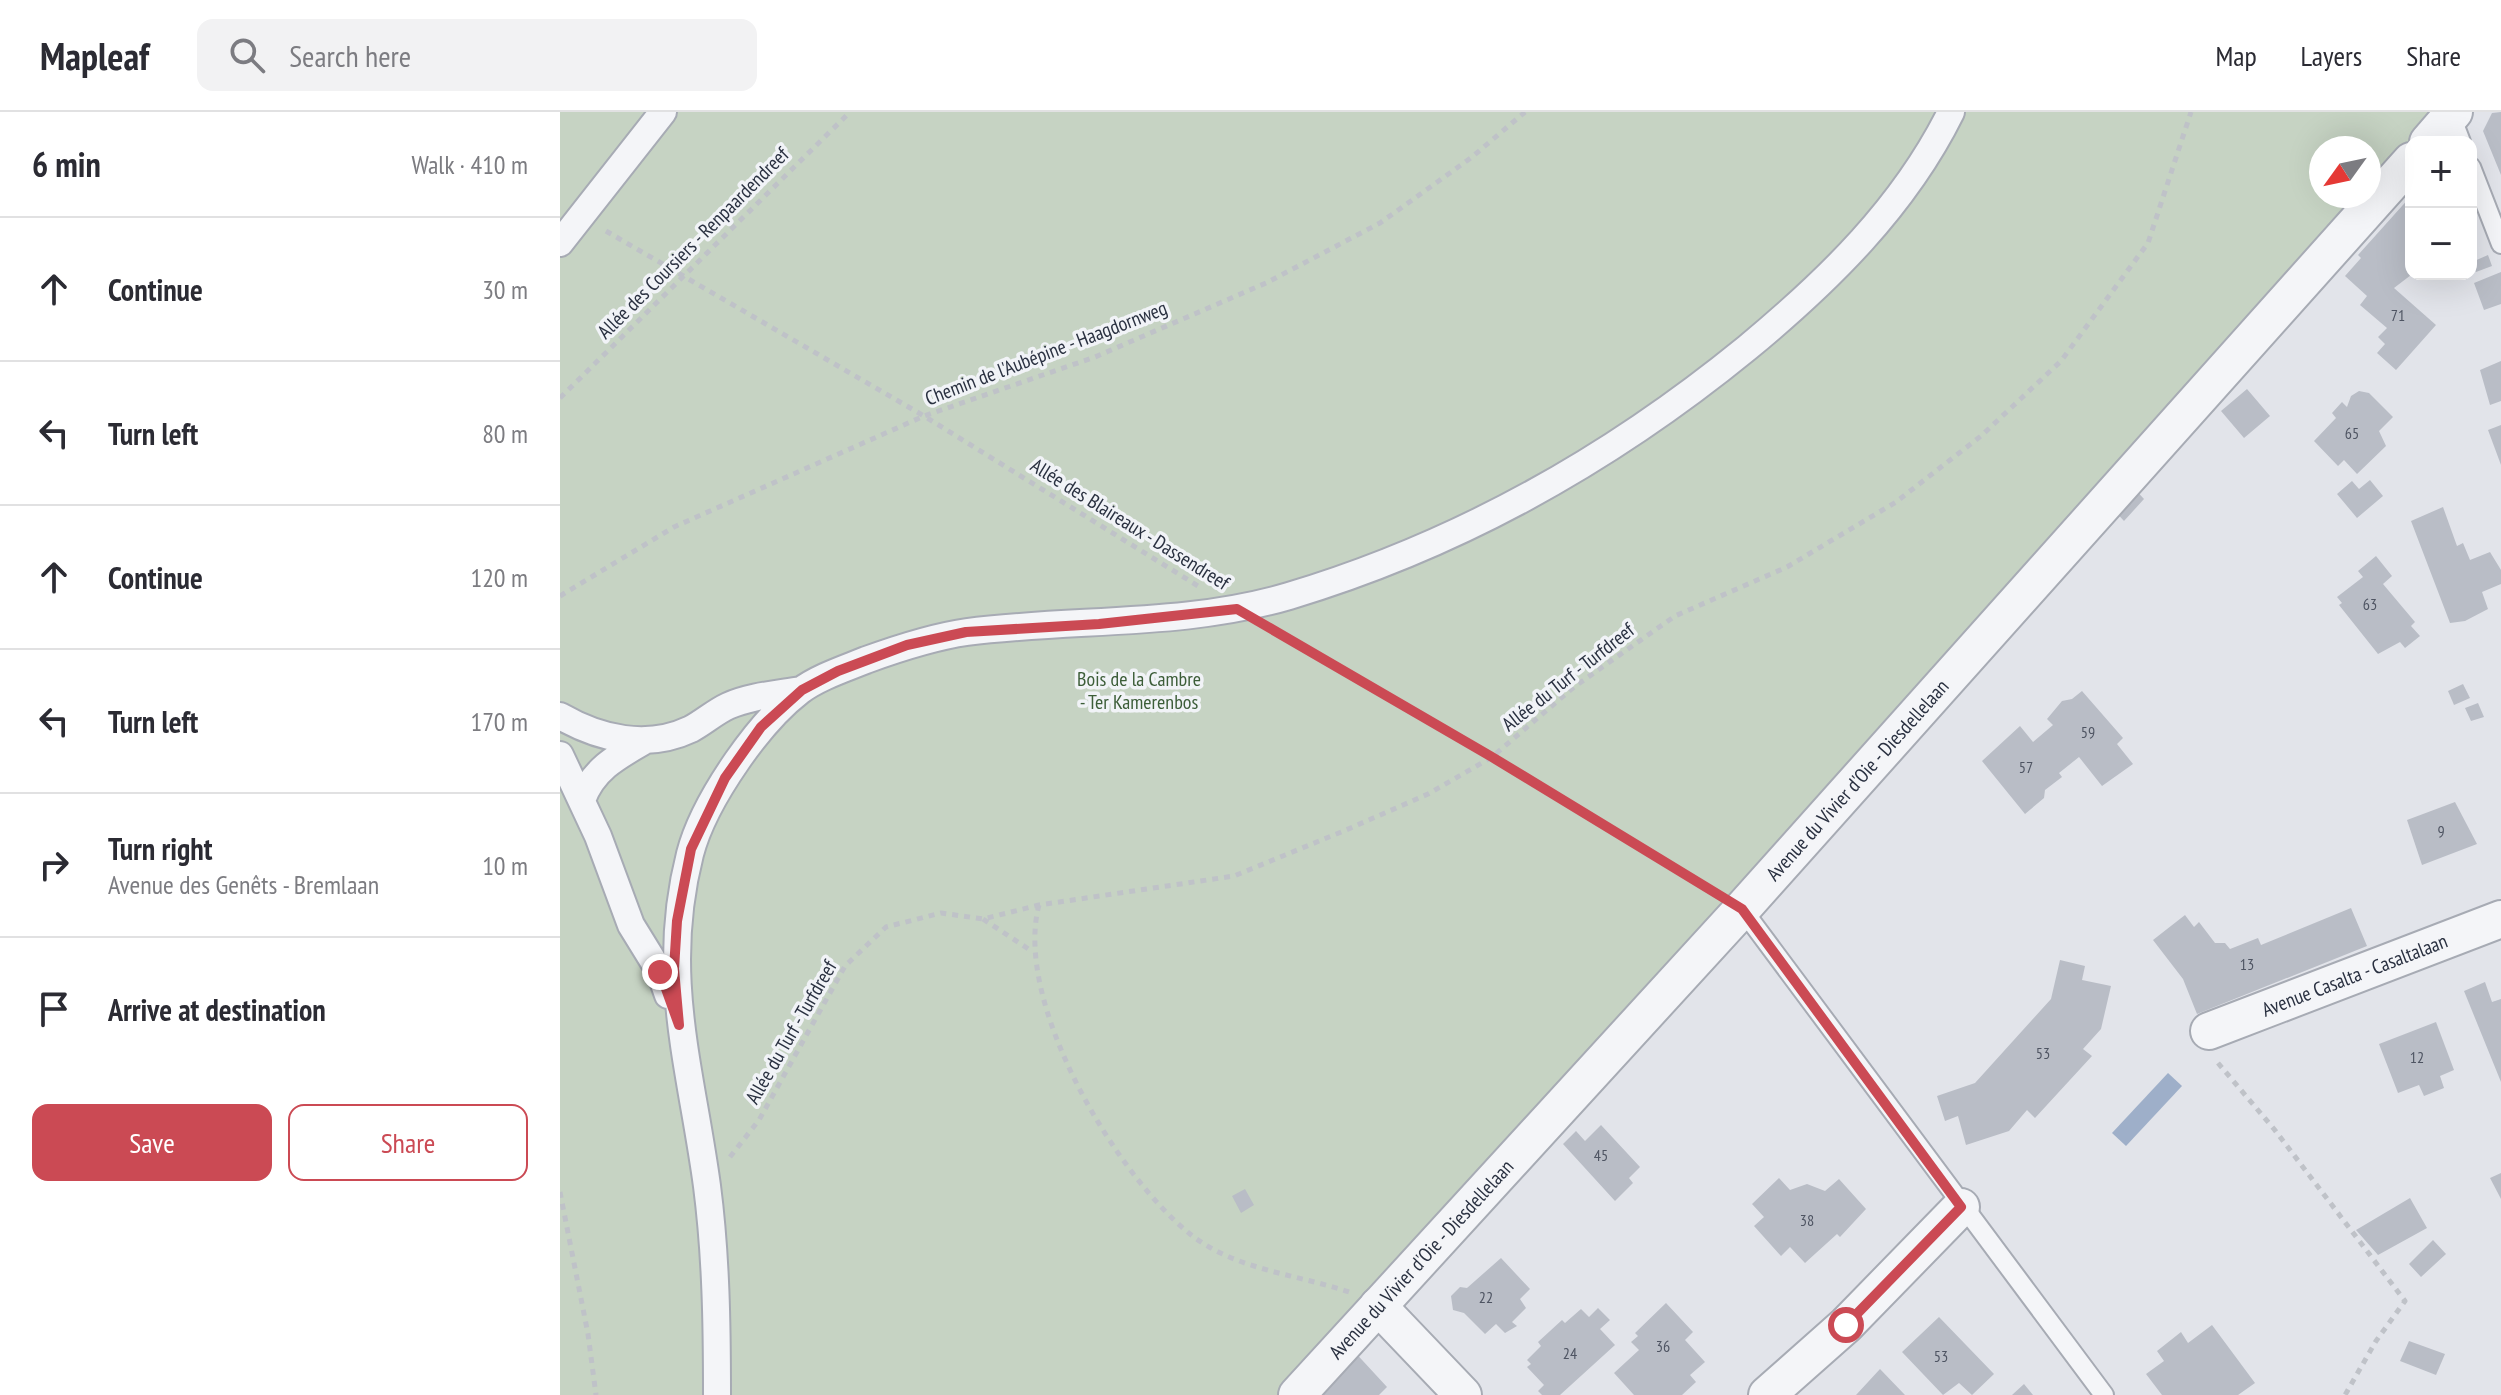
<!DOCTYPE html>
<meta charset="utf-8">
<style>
body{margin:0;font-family:"PT Sans Narrow",sans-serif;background:#f2f2f3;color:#2b2b33}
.controls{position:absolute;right:24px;top:24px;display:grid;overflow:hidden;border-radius:16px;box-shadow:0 8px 32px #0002}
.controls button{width:72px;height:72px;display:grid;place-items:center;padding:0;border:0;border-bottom:2px solid #e1e1e2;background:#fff;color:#2b2b33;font:40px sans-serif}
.compass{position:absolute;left:1749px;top:24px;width:72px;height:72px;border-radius:50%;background:#fff;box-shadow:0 8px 32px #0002;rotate:237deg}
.stop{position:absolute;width:24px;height:24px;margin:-18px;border:6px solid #cb4a54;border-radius:50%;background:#fff}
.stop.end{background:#cb4a54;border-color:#fff;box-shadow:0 2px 8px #0008}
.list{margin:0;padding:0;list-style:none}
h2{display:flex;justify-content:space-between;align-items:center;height:104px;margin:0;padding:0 32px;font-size:34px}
h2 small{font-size:26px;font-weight:400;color:#7c7c81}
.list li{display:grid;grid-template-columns:52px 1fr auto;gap:24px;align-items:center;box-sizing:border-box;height:144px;padding:0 32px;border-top:2px solid #e1e1e2}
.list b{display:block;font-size:30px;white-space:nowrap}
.list p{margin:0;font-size:26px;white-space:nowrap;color:#7c7c81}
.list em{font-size:26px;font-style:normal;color:#7c7c81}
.actions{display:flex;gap:16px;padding:24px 32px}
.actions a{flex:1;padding:18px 0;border:2px solid #cb4a54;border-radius:16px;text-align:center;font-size:28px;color:#cb4a54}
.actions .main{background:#cb4a54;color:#fff}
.icon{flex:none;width:44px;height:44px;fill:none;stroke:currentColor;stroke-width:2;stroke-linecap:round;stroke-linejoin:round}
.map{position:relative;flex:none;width:1941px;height:1283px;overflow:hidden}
header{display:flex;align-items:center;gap:48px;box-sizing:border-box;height:112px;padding:0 40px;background:#fff;border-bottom:2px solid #e1e1e2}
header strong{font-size:38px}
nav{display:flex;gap:44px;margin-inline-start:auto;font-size:28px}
.search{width:560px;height:72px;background:#f2f2f3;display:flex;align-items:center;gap:20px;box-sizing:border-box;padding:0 28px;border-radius:16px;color:#7c7c81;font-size:30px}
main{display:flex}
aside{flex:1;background:#fff}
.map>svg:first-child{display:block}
.green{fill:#c6d3c3}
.water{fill:#9eafc9}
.building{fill:#b9bdc6}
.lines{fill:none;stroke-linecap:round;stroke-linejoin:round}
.service-casing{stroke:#a7abb4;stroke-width:22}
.pedestrian-casing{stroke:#a7abb4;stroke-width:30}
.minor-casing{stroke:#a7abb4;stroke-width:40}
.path{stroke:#bfc2c8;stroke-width:5;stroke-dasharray:6 6;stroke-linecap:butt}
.service{stroke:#f4f5f8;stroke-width:18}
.pedestrian{stroke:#f4f5f8;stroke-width:26}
.minor{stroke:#f4f5f8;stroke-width:36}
.route{stroke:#cb4a54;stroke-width:10}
.labels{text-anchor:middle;stroke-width:7;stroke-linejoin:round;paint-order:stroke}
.number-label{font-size:16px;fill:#4e5462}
.street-label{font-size:20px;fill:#2a3141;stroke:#f1f3f7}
.park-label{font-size:20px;fill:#3c5d38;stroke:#f1f3f7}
</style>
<header>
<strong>Mapleaf</strong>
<div class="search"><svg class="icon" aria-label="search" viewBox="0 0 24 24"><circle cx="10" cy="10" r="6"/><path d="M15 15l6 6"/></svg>Search here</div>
<nav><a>Map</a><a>Layers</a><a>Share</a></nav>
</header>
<main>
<aside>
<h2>6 min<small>Walk · 410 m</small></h2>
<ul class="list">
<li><svg class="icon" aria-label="ahead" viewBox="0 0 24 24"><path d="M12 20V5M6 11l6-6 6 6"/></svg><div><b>Continue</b></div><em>30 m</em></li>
<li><svg class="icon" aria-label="left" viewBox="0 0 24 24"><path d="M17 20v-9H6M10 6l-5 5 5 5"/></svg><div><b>Turn left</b></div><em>80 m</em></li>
<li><svg class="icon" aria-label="ahead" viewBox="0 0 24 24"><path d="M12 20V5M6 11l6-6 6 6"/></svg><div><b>Continue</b></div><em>120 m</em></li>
<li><svg class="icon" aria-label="left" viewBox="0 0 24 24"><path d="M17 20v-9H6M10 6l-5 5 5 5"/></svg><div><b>Turn left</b></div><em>170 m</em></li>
<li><svg class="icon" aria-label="right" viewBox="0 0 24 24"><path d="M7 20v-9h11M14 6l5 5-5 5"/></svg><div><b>Turn right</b><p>Avenue des Genêts - Bremlaan</p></div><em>10 m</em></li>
<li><svg class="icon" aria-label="arrive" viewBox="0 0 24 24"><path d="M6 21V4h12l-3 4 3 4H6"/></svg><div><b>Arrive at destination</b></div></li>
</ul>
<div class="actions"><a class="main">Save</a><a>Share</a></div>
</aside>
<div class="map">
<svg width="1941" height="1283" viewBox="0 0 1941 1283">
<rect width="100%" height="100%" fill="#e2e4ea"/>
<path class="green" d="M0 0H1874L1809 74V36H1761V84H1800L722 1283H0Z"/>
<path class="water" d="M1608 961 1622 974 1566 1034 1552 1021Z"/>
<path class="building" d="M1941 0V63L1923 19 1932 1Z
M1851 84V163L1834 176 1876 213 1836 258 1817 241 1825 232 1818 225 1827 216 1800 193 1807 184 1785 164 1801 146 1798 143Z
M1928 143 1932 154 1916 160 1912 150Z
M1941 160V192L1924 198 1914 171Z
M1941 249V289L1930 293 1920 258Z
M1687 277 1710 304 1684 326 1661 299Z
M1799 279 1809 281 1833 305 1819 319 1826 334 1797 362 1784 348 1778 354 1754 329 1776 306 1772 301 1782 290 1787 295 1791 284Z
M1941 313V353L1928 318Z
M1810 368 1823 384 1797 406 1777 382 1792 369 1799 377Z
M1572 374 1584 387 1564 409 1552 396Z
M1883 395 1897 434 1903 431 1910 448 1930 440 1941 458V472L1922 480 1928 497 1905 509 1890 511 1851 409Z
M1816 444 1832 464 1823 472 1855 510 1851 514 1860 524 1845 536 1840 530 1818 542 1779 493 1782 491 1777 485 1803 465 1798 459Z
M1903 572 1910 586 1894 593 1888 579Z
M1522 579 1563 626 1557 632 1573 652 1542 674 1519 645 1499 661 1502 665 1485 678 1484 686 1465 702 1422 649 1460 614 1473 630 1493 613 1487 607 1502 589 1512 587Z
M1918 591 1924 605 1911 609 1905 596Z
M1895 690 1917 732 1862 753 1847 708Z
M1791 796 1807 834 1637 902 1623 867 1593 828 1625 803 1634 815 1639 810 1655 831H1665L1670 837 1698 826 1701 833Z
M1500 848 1525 854 1522 868 1551 874 1541 917 1523 937 1532 944 1475 1006 1467 998 1449 1019 1406 1033 1398 1004 1385 1009 1377 984 1415 971 1491 887Z
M1925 870 1932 890 1941 887V970L1904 879Z
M1876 910 1894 958 1880 964 1884 976 1864 984 1859 973 1838 981 1819 932Z
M1041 1013 1080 1055 1069 1066 1073 1071 1055 1089 1003 1032 1016 1019 1025 1029Z
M1941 1061V1087L1930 1066Z
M1219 1066 1230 1078 1247 1072 1265 1079 1279 1067 1306 1097 1280 1125 1277 1122 1245 1151 1230 1135 1221 1144 1194 1114 1204 1105 1192 1092Z
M685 1077 694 1093 681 1101 672 1084Z
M1850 1086 1867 1116 1818 1143 1796 1118Z
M1873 1128 1886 1142 1861 1165 1849 1152Z
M941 1146 970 1177 960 1187 966 1196 952 1210 957 1214 945 1221 936 1212 925 1222 904 1201 893 1198 891 1184 900 1175 907 1176Z
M1106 1191 1133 1220 1125 1228 1145 1250 1130 1263 1136 1270 1122 1283H1074L1054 1261 1079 1238 1071 1230 1078 1224 1075 1221Z
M1038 1196 1050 1208 1040 1217 1055 1233 1000 1283H982L978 1279 984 1273 967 1255 971 1252 967 1248 981 1234 978 1230 1002 1208 1005 1211 1021 1197 1029 1205Z
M1379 1205 1434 1262 1412 1283 1399 1271 1383 1283 1342 1240Z
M1652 1213 1695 1271 1678 1283H1602L1586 1262 1604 1249 1597 1239 1621 1220 1628 1231Z
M1849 1229 1885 1242 1876 1263 1840 1249Z
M791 1236 827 1275 819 1283H748Z
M1320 1257 1345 1283H1296Z
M1464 1272 1473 1283H1452Z"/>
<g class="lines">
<g class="service-casing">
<path id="service" d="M1891 4 1901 30
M1911 55 1941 132
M1182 797 1544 1283"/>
</g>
<g class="pedestrian-casing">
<path id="pedestrian" d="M0 131 103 0
M0 604C40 627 87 638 131 617 144 610 155 600 168 594 190 584 218 582 241 578
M0 643 38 724 71 813 100 860 108 883
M22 688C33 657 58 644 86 628
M157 1283C157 1213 156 1143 147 1074 131 956 99 863 130 742 138 711 159 675 177 649 195 623 214 599 240 579 259 565 284 557 306 548 339 536 372 525 407 520 515 506 624 515 729 484 899 433 1051 347 1187 236 1268 169 1344 95 1391 0"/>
</g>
<g class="minor-casing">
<g id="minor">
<path d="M1868 30 1894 0"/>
<path id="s1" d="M1649 919 1941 807"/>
<path d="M818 1194 903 1283"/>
<path id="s2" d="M737 1283 1182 797 1851 49"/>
<path d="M1207 1283 1286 1213 1401 1095"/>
</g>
</g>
<path class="path" d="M46 119 364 304 638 474
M0 286 290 0
M0 484 114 415 364 304 535 245 706 171 820 111 912 45 965 0
M712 518 932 645 1154 780
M479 793C453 890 555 1062 630 1122 675 1158 736 1162 789 1180
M423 807 473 840
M1658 951 1714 1017 1845 1189 1816 1229 1785 1283
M170 1045 199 1008 285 854 326 815 381 801 423 807 479 793 674 764 786 718 868 682 932 645 1014 575 1115 504 1227 455 1336 390 1421 324 1501 249 1588 131 1631 0
M0 1080 28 1222 36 1283"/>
<use href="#service" class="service"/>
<use href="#pedestrian" class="pedestrian"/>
<use href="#minor" class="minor"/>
</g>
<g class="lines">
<path class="route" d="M100 860 119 913 114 857 117 809 131 737 165 666 201 615 242 578 278 559 347 533 406 520 539 512 677 497 932 645 1182 797 1401 1095 1286 1213"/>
</g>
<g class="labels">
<g class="number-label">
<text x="1838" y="209">71</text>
<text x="1792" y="327">65</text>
<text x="1810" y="498">63</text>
<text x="1528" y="626">59</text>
<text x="1466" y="661">57</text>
<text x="1881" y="725">9</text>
<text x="1687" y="858">13</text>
<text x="1483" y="947">53</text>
<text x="1857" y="951">12</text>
<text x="1041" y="1049">45</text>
<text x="1247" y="1114">38</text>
<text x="926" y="1191">22</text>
<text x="1103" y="1240">36</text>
<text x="1010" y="1247">24</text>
<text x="1381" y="1250">53</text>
</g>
<g class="street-label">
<text transform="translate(133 131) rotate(-45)" y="7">Allée des Coursiers - Renpaardendreef</text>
<text transform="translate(486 241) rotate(-21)" y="7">Chemin de l'Aubépine - Haagdornweg</text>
<text transform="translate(570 412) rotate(32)" y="7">Allée des Blaireaux - Dassendreef</text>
<text transform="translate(1008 565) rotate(-38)" y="7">Allée du Turf - Turfdreef</text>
<text dy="7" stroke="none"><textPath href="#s2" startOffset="832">Avenue du Vivier d'Oie - Diesdellelaan</textPath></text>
<text dy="7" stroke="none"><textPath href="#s1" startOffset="156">Avenue Casalta - Casaltalaan</textPath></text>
<text transform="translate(231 920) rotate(-60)" y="7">Allée du Turf - Turfdreef</text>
<text dy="7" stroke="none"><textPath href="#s2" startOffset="184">Avenue du Vivier d'Oie - Diesdellelaan</textPath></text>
</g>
<g class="park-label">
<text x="579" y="574">Bois de la Cambre<tspan x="579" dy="23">- Ter Kamerenbos</tspan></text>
</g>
</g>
</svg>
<div class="controls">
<button>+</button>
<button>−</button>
</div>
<svg class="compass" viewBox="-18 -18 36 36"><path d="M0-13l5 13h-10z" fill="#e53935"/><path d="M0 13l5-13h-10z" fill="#7c7c81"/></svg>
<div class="stop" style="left:1286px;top:1213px"></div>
<div class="stop end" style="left:100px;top:860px"></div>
</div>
</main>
